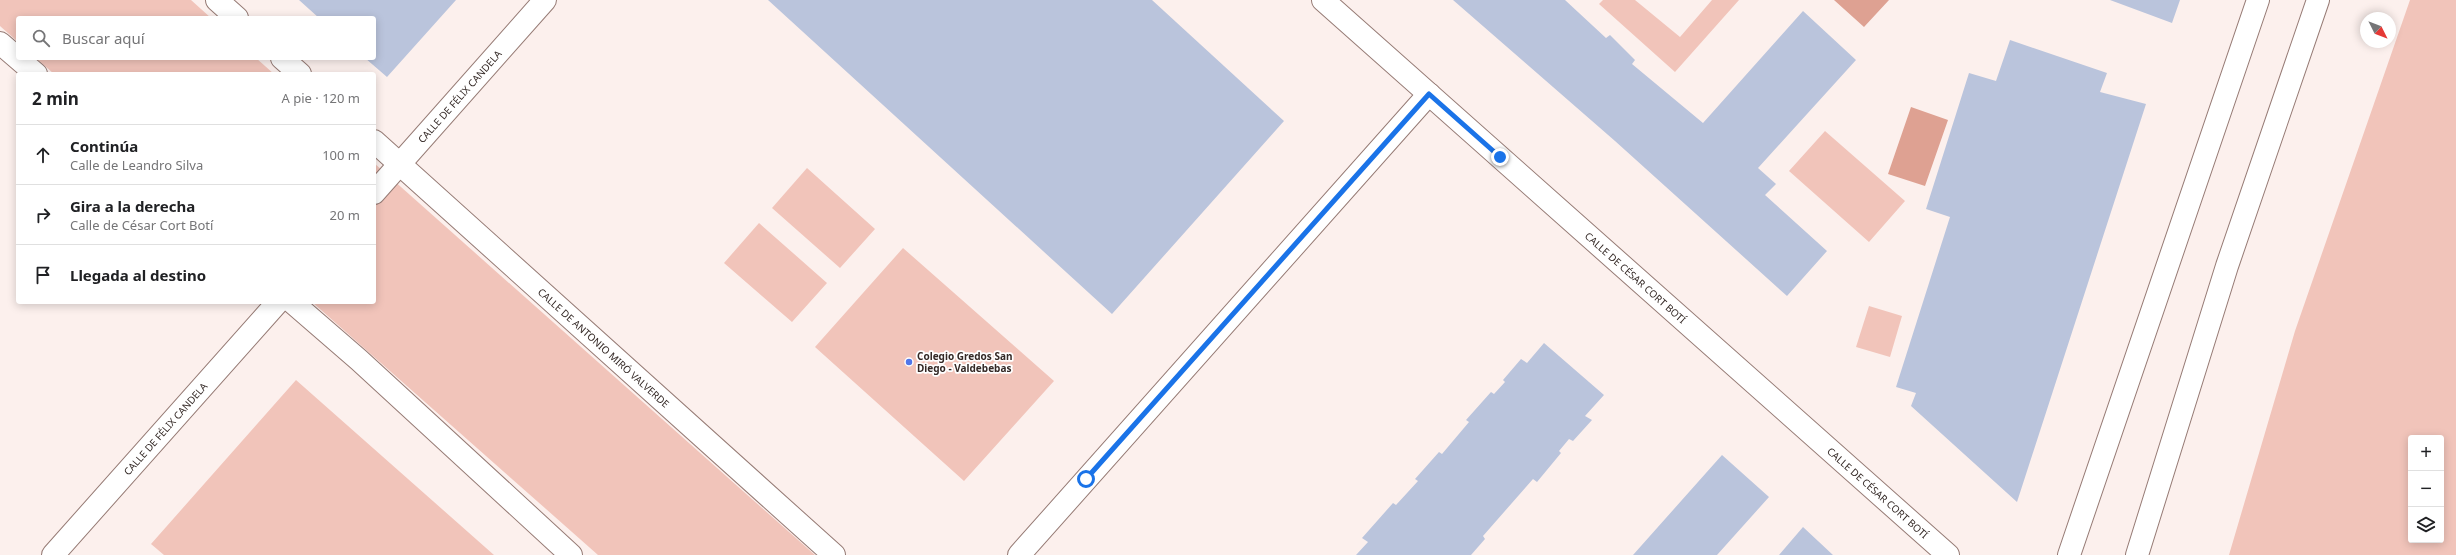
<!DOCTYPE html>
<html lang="es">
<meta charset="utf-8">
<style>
body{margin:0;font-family:"Noto Sans",sans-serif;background:#f6f6f6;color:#202124}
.controls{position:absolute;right:12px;bottom:12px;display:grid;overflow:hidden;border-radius:4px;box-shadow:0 2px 10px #0003}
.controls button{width:36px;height:36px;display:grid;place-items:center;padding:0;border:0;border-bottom:1px solid #e0e0e0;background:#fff;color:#202124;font:20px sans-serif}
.compass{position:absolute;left:2360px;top:12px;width:36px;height:36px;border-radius:50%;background:#fff;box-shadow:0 2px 10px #0003;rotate:132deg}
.stop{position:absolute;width:12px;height:12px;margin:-9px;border:3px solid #1a73e8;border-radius:50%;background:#fff}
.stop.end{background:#1a73e8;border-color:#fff;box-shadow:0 1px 4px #0008}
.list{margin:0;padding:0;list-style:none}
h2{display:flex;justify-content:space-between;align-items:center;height:52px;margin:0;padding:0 16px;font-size:17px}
h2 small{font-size:13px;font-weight:400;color:#757577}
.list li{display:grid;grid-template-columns:26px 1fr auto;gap:12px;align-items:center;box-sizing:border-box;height:60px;padding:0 16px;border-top:1px solid #e0e0e0}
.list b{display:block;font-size:15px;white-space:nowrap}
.list p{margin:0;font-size:13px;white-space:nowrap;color:#757577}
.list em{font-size:13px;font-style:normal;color:#757577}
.icon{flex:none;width:22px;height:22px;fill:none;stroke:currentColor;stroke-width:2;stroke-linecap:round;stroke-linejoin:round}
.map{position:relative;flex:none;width:2456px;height:555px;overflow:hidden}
.search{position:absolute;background:#fff;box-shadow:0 2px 10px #0003;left:16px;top:16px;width:360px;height:44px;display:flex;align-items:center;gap:10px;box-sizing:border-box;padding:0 14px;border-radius:4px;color:#757577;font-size:15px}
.panel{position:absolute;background:#fff;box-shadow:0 2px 10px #0003;left:16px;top:72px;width:360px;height:232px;border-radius:4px}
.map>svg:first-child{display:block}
.green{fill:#f1c4ba;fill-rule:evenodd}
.water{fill:#dea192}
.building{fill:#bac4dc}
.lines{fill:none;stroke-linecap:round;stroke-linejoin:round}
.minor-casing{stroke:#967b75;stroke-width:24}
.tertiary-casing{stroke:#967b75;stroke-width:24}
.minor{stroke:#fff;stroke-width:22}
.tertiary{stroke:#fff;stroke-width:22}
.route{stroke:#1a73e8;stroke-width:5}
.poi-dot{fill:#5076ea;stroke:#fff;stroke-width:1.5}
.labels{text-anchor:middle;stroke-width:3.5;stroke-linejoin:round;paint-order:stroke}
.street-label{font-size:10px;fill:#342926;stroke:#fff}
.poi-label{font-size:10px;font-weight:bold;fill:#342926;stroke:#fff;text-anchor:start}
</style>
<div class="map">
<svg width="2456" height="555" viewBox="0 0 2456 555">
<rect width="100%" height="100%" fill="#fcf0ed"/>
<path class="green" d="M0 0H191L211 18H18V42L0 26Z
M1603 0H1635L1680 37 1712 0H1739L1675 72 1599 4Z
M2410 0H2456V555H2229L2295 331ZM2411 438H2441V540H2411Z
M36 58H256L274 74H54Z
M1825 131 1905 201 1869 242 1789 171Z
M374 163 815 555H598L312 302H374Z
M807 168 875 229 840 268 772 208Z
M759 223 827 283 792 322 724 263Z
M903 248 1054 381 964 481 815 347Z
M1869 306 1902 316 1890 357 1856 347Z
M296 380 494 555H164L151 544Z"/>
<path class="water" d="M1834 0H1889L1864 27Z
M1911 107 1948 120 1925 186 1888 174Z"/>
<path class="building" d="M299 0H456L387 77 365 58H374V18H319Z
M768 0H1152L1284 121 1112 314Z
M1453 0H1565L1606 38 1610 35 1635 60 1632 64 1703 123 1803 11 1856 60 1758 168 1776 184 1765 195 1827 251 1787 296 1615 141Z
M2110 0H2180L2172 23Z
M2010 40 2107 73 2100 92 2146 104 2017 502 1911 406 1916 393 1896 387 1950 217 1926 209 1969 73 1996 81Z
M1544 343 1604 395 1585 416 1592 420 1573 441 1569 439 1559 451 1561 453 1537 482 1533 479 1483 536 1485 539 1471 555H1356L1368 542 1362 538 1393 503 1396 505 1418 481 1415 479 1439 452 1442 454 1469 422 1466 420 1491 392 1494 394 1505 382 1503 380 1521 359 1527 363Z
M1722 455 1769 497 1717 555H1633Z
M1803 527 1833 555H1779Z"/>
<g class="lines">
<g class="minor-casing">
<g id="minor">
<path d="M217 0 237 18"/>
<path id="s1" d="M1323 0 1948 555"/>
<path d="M0 43 36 74"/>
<path d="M282 58 300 74"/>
<path id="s2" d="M374 141 834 555"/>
<path id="s3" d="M374 193 545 0"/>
<path d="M292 302 359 360 571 555"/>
<path id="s4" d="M53 555 278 302"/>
<path d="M1019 555 1429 94"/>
</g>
</g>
<g class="tertiary-casing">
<path id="tertiary" d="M2069 555 2258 0
M2137 555 2227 266 2318 0"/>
</g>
<use href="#minor" class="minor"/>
<use href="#tertiary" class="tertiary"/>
</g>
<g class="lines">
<path class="route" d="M1086 479 1429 94 1500 157"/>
</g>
<circle class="poi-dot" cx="909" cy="362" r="4"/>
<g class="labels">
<g class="street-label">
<text dy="4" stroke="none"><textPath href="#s3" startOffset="129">CALLE DE FÉLIX CANDELA</textPath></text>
<text dy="4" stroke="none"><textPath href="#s1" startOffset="418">CALLE DE CÉSAR CORT BOTÍ</textPath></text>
<text dy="4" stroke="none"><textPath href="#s2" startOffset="309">CALLE DE ANTONIO MIRÓ VALVERDE</textPath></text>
<text dy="4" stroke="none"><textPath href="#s4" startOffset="169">CALLE DE FÉLIX CANDELA</textPath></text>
<text dy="4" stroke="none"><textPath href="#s1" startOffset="742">CALLE DE CÉSAR CORT BOTÍ</textPath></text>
</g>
<g class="poi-label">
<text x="917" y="360">Colegio Gredos San<tspan x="917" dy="12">Diego - Valdebebas</tspan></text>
</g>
</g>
</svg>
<div class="controls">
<button>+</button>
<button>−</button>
<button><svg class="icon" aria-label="layers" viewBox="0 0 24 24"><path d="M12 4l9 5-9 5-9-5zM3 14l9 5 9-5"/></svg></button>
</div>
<svg class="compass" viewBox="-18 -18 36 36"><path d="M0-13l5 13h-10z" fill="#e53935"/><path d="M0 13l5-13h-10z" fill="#757577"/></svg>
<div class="stop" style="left:1086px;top:479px"></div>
<div class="stop end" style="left:1500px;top:157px"></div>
<div class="search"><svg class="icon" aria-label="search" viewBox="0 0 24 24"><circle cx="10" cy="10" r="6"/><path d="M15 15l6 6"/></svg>Buscar aquí</div>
<section class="panel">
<h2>2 min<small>A pie · 120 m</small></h2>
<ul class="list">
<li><svg class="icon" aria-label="ahead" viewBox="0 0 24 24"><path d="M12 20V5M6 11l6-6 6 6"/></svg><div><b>Continúa</b><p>Calle de Leandro Silva</p></div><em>100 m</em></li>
<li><svg class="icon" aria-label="right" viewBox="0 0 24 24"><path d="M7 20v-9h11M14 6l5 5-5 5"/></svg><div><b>Gira a la derecha</b><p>Calle de César Cort Botí</p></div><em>20 m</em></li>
<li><svg class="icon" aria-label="arrive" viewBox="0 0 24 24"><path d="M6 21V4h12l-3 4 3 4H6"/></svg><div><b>Llegada al destino</b></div></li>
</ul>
</section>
</div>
